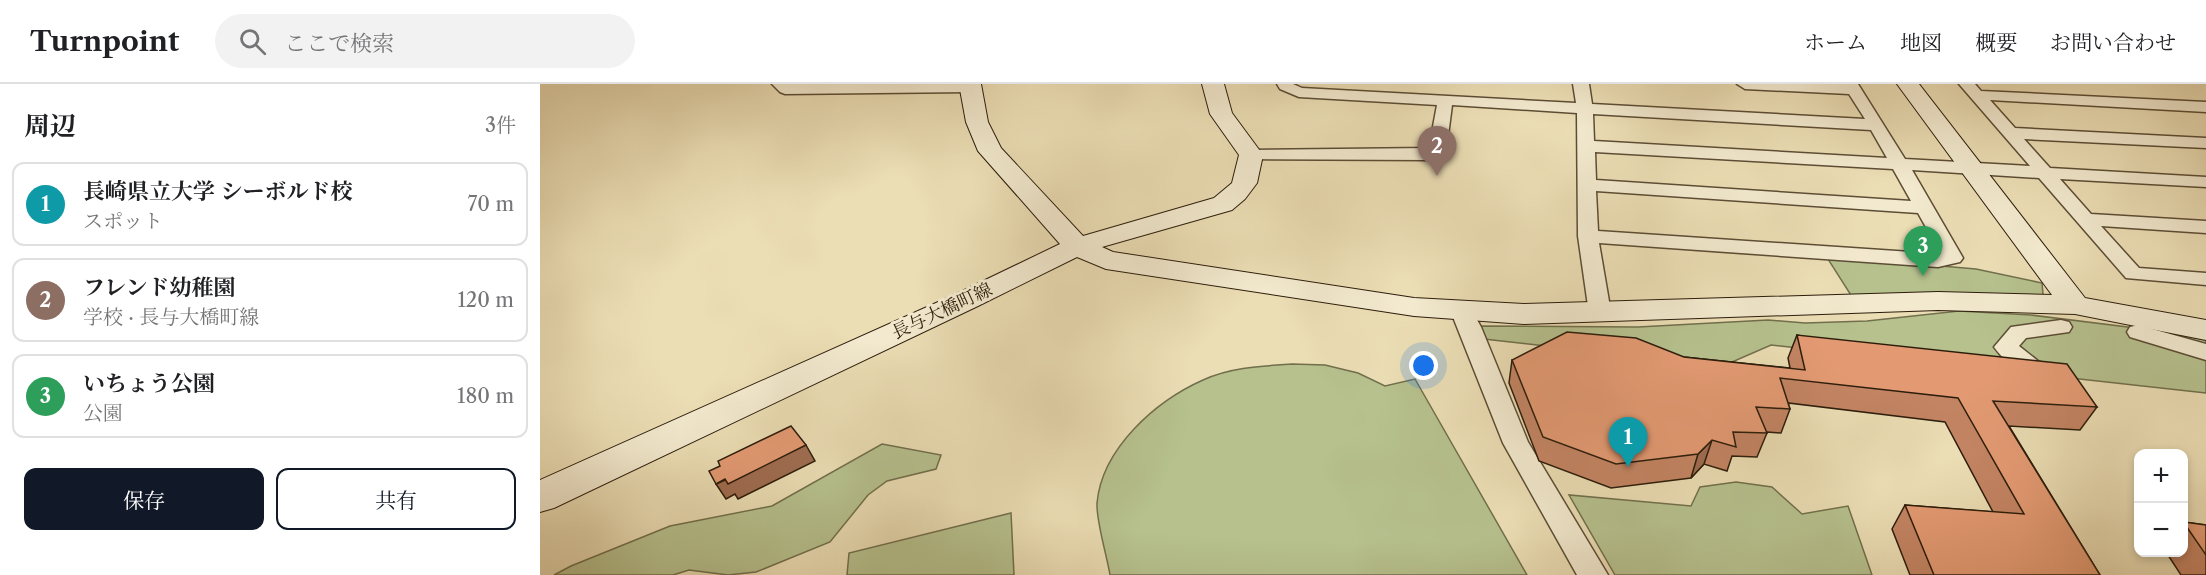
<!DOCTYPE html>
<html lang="ja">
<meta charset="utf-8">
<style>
body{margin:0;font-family:"Libre Caslon Text","Noto Serif JP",serif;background:#f2f2f2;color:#202124}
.controls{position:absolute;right:18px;bottom:18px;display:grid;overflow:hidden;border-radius:12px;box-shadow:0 3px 9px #0003}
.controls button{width:54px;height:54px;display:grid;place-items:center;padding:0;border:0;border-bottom:2px solid #e0e0e0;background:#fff;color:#202124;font:30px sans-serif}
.you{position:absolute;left:884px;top:282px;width:21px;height:21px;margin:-15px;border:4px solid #fff;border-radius:50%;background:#1a73e8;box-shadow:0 0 0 9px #1a73e833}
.badge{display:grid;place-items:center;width:39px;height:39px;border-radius:50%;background:#111827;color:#fff;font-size:20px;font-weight:700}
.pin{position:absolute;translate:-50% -50px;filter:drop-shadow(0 2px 3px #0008)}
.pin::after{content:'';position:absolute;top:32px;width:21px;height:18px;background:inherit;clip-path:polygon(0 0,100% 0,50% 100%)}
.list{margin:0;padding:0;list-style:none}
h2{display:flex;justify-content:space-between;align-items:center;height:78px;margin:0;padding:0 24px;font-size:26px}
h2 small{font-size:20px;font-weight:400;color:#757577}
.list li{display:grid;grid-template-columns:39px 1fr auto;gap:18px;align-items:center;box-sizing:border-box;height:84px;margin:0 12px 12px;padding:0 12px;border:2px solid #e0e0e0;border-radius:12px}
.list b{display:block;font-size:22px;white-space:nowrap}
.list p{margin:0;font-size:20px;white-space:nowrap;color:#757577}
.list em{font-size:20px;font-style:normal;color:#757577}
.actions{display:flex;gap:12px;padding:18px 24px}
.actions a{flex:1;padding:14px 0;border:2px solid #111827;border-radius:12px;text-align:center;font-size:21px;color:#111827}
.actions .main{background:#111827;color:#fff}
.icon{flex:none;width:33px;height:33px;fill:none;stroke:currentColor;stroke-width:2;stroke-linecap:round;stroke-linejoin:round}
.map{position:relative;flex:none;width:1666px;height:491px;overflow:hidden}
header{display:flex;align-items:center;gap:36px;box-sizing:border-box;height:84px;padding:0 30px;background:#fff;border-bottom:2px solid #e0e0e0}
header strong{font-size:28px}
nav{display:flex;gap:33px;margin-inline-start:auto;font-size:21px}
.search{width:420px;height:54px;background:#f2f2f2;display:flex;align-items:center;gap:15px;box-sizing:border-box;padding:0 21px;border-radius:33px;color:#757577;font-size:22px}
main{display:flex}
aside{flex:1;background:#fff}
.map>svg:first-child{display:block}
.green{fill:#b6c18e;stroke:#716f4c;stroke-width:1.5}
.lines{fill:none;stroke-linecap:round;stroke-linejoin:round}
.street-casing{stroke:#5c4d35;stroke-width:3}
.secondary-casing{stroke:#2c1d0b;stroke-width:2}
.street{fill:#f2e9ce;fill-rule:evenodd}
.secondary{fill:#f2e9ce;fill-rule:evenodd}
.wall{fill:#c38463;stroke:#2c1d0b;stroke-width:1.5}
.shaded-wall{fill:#9f6c50;stroke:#2c1d0b;stroke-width:1.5}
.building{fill:#e39a73;stroke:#2c1d0b;stroke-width:1.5}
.labels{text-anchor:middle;stroke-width:6;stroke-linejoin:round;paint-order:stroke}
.street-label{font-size:18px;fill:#2c1d0b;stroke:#f2e9ce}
</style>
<header>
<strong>Turnpoint</strong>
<div class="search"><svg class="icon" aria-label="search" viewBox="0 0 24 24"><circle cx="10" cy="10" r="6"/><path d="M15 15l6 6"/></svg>ここで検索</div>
<nav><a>ホーム</a><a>地図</a><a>概要</a><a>お問い合わせ</a></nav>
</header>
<main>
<aside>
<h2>周辺<small>3件</small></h2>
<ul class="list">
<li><span class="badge" style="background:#0f9aa8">1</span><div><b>長崎県立大学 シーボルド校</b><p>スポット</p></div><em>70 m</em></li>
<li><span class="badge" style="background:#8d6e63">2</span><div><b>フレンド幼稚園</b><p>学校 · 長与大橋町線</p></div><em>120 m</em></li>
<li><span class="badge" style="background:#2e9e5b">3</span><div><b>いちょう公園</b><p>公園</p></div><em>180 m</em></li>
</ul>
<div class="actions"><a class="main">保存</a><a>共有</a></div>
</aside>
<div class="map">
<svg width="1666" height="491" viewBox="0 0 1666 491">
<rect width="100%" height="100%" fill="#ebddb4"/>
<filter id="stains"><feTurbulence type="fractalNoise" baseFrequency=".00333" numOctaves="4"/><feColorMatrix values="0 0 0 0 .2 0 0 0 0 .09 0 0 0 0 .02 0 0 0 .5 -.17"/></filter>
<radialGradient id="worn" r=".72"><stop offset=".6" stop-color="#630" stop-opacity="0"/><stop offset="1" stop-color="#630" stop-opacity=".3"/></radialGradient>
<path class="green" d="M1286 172 1436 185 1502 199 1503 210 1497 217 1314 216Z
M1419 227 1491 231 1636 249 1666 256V309L1231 261 1183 282 944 255 941 242 1098 243 1228 236 1265 239 1327 237Z
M752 280 785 281 818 289 845 302 875 295 987 491H570C567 472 556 437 557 419 562 364 616 317 663 296 691 283 723 282 752 280Z
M342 360 401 371 396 385 347 397 328 411 290 458 216 488 188 491 149 486 133 491H14L31 482 130 442 232 422Z
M1196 398 1232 403 1262 430 1308 422 1332 491H1075L1029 411 1151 422 1160 403Z
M471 429 474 491H307L309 469Z"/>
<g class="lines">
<g class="street-casing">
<path id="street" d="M232 0H436L438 3 430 8 245 10 240 8Z
M737 0H753L762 4 1036 19 1033 0H1049L1052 20 1325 35 1309 10 1205 5 1197 0H1318L1365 75 1490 82 1419 0H1435L1441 7 1666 18V28L1450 16 1475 44 1666 54V64L1484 55 1510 84 1666 93V103L1520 95 1551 130 1666 137V149L1561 142 1599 184 1666 189V201L1586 194 1499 94 1372 86 1423 174 1420 178 1398 183 1059 159 1071 229 1068 234 1060 236 1052 234 1049 229 1038 152 1037 29 912 21 906 67 903 71 888 76 705 75 702 71 705 67 711 66 889 64 897 21 759 13 740 5ZM1053 30 1331 46 1347 74 1054 57ZM1055 68 1353 85 1371 117 1056 96ZM1056 107 1378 129 1401 170 1058 147Z
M922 221 930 223 941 243 988 358 1068 491H1037L963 359 911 228 914 223Z
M1521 236 1529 238 1532 243 1529 248 1486 254 1479 262 1498 277 1515 285 1519 291 1515 297C1494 302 1466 280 1454 263L1471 243Z
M1598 241 1666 260V276L1590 253 1587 248 1590 243Z"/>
</g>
<g class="secondary-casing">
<path id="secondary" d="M419 0H441L448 38 461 64 543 152 674 114 692 99 699 71 670 30 662 0H684L692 29 723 71 717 99 705 115 692 126 562 163 573 168 874 214 984 220 1398 208 1512 211 1357 0H1379L1545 214 1666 236V256L1535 230 1398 226 984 240 874 232 566 185 537 173 438 222 14 424 0 428V396L416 210 520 160 438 67 426 38Z"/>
</g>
<use href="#street" class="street"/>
<use href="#secondary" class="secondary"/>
</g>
<path class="wall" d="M1257 251 1557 323 1540 346 1469 342 1560 491H1370L1352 445 1365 421 1453 428 1405 338 1248 319 1250 325 1241 349 1226 348 1227 349 1217 373 1192 372 1187 387 1164 380 1151 394 1071 404 999 377 969 299 972 276 1144 273 1250 284 1248 274Z
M1644 438 1666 441V491H1641L1626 468H1644Z"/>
<path class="shaded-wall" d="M1172 356 1164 380 1151 394 1158 370Z
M266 361 275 377 198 415 195 410 186 415 176 400Z"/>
<path class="building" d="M1027 248 1096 254 1144 273 1265 286 1257 251 1527 280 1557 323 1453 317 1560 491H1394L1365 421 1484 430 1418 314 1240 294 1250 325 1216 323 1227 349 1193 348 1196 363 1172 356 1158 370 1076 380 1003 353 972 276Z
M251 342 266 361 188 400 185 395 176 400 169 387 180 382 178 377Z
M1644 438 1666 441V471L1644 439Z"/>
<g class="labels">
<g class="street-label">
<text transform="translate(402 227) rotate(-25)" y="6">長与大橋町線</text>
</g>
</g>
<rect width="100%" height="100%" filter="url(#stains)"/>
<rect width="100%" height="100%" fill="url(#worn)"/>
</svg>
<div class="controls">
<button>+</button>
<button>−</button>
</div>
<div class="you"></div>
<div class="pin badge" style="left:1088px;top:383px;background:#0f9aa8">1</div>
<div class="pin badge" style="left:897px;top:92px;background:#8d6e63">2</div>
<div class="pin badge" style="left:1383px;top:192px;background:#2e9e5b">3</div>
</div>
</main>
